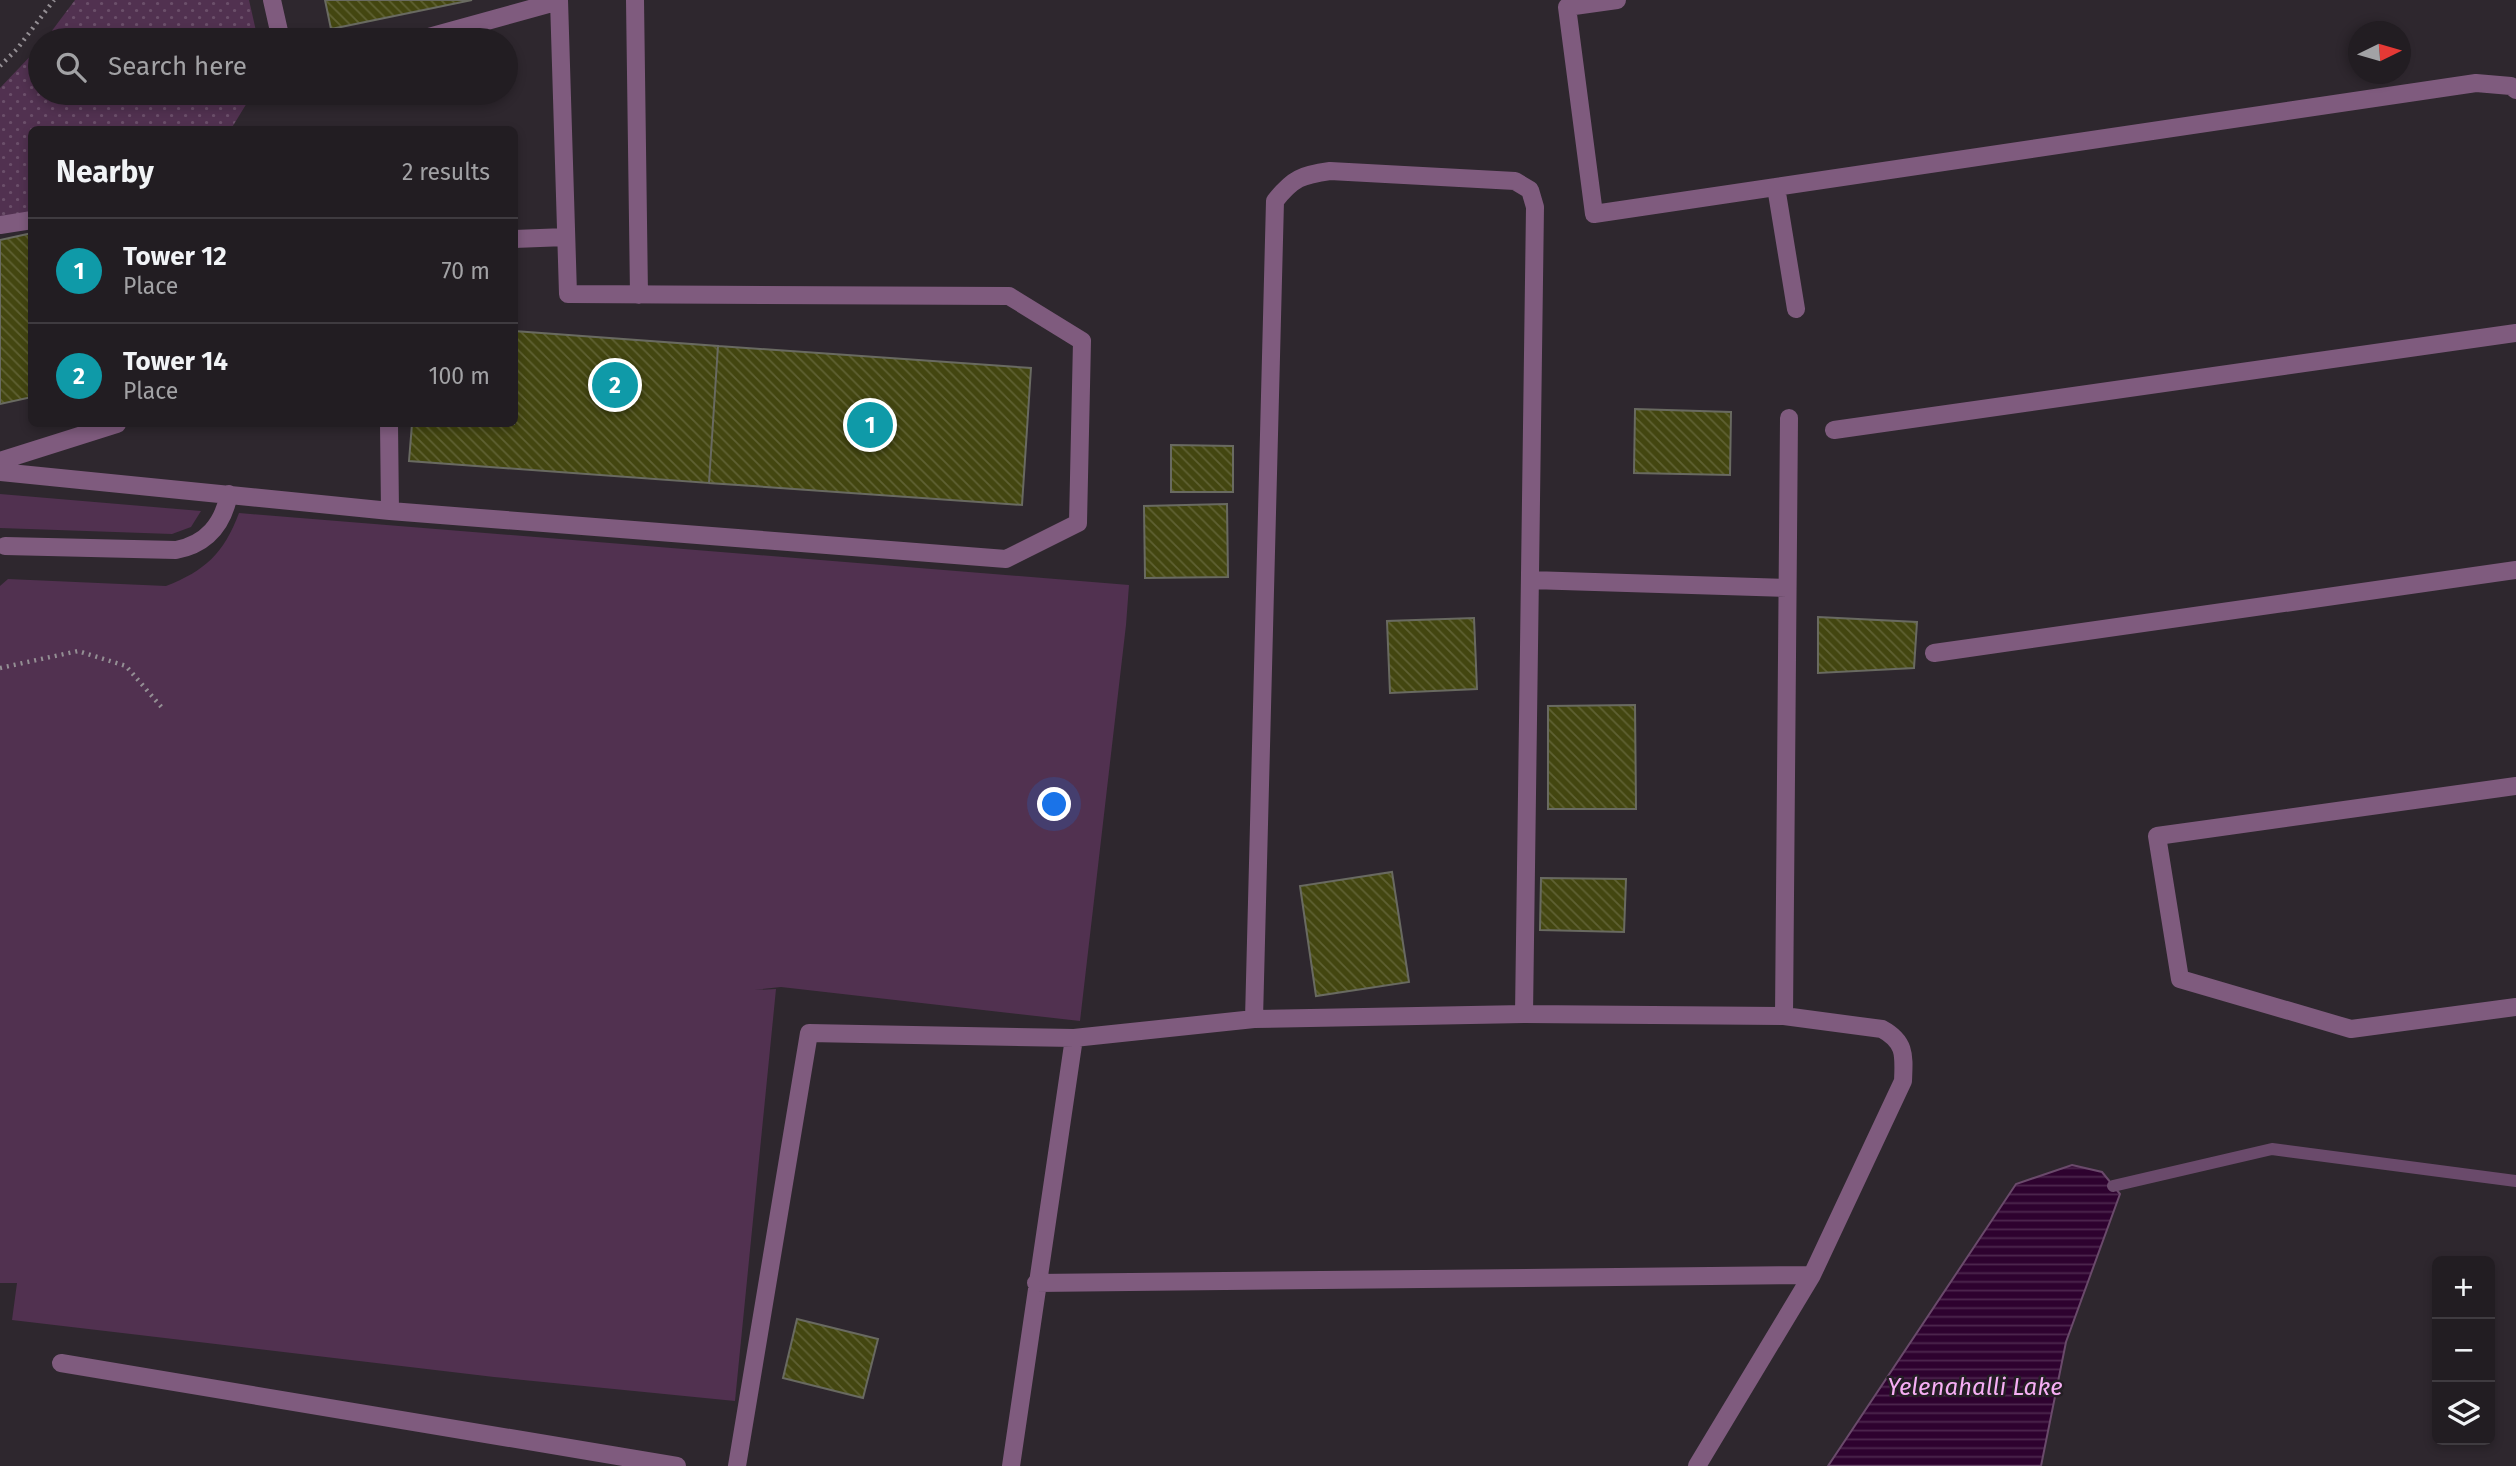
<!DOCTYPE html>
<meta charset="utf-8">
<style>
body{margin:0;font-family:"Fira Sans",sans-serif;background:#2e2a2f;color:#f1f3f6}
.controls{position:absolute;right:21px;bottom:21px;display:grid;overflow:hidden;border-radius:10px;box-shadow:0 4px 10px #0003}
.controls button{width:63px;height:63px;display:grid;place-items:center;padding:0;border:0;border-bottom:2px solid #3f3b40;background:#221d22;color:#f1f3f6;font:35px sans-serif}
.compass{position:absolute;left:2348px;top:21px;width:63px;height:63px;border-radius:50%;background:#221d22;box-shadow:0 4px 10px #0003;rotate:85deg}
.you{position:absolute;left:1055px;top:805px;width:24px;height:24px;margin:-18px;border:5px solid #fff;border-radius:50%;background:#1a73e8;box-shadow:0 0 0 10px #1a73e833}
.badge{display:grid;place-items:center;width:46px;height:46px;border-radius:50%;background:#d93025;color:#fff;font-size:23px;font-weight:700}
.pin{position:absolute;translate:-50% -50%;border:4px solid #fff;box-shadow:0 2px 7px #0006}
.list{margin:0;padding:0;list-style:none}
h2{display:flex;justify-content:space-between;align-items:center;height:91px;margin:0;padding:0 28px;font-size:30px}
h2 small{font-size:23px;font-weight:400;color:#a2a2a5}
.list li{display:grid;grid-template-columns:46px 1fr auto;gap:21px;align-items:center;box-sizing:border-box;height:105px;padding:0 28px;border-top:2px solid #3f3b40}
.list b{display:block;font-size:26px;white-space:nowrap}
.list p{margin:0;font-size:23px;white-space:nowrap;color:#a2a2a5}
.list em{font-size:23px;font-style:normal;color:#a2a2a5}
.icon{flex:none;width:38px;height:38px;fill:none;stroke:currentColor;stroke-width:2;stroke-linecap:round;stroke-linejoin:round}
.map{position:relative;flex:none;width:2516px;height:1466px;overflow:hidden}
.search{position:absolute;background:#221d22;box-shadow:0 4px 10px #0003;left:28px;top:28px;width:490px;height:77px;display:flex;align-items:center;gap:18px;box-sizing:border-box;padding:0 24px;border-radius:38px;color:#a2a2a5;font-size:26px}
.panel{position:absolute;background:#221d22;box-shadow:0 4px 10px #0003;left:28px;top:126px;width:490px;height:301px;border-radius:10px}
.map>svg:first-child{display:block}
.green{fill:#513150}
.garden{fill:url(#garden-dots)}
.water{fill:url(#water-rules);stroke:#6a4a6b;stroke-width:2}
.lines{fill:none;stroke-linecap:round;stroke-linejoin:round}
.stream{stroke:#6a4a6b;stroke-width:12}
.building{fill:url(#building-back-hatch);stroke:#696a61;stroke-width:2}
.path{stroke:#948f94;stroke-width:4.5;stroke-dasharray:2 5;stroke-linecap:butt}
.street{stroke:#7f5b7e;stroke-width:18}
.labels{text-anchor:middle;stroke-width:5;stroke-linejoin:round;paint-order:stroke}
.water-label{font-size:24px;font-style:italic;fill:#f6aef4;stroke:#241e24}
</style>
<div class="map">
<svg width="2516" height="1466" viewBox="0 0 2516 1466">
<defs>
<pattern id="garden-dots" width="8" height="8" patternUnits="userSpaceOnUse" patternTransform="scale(1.75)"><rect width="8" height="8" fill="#513150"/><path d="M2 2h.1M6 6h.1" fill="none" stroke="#6b4f6a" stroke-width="1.8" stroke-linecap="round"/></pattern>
<pattern id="water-rules" width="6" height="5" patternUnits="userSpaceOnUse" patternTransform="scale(1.75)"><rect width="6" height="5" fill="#2e022f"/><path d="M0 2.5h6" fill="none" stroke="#4d274e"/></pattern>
<pattern id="building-back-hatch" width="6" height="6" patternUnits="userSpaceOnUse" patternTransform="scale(1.75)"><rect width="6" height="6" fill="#434610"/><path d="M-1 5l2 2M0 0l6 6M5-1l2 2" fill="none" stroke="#5f6133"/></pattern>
</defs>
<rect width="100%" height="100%" fill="#2e272e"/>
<path class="green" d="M0 494 201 511 191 527 172 534 0 528Z
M239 513 1129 585 1126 625 1080 1021 781 987 754 990 776 989 735 1401 494 1377 12 1320 17 1283H0V586L8 579 166 586C205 571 224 553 239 513Z"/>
<path class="garden" d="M75 0H249L258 40H45Z
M40 46V93H253L231 129 32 130 31 219 0 227V88Z"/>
<path class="water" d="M2072 1165 2102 1172 2120 1194 2066 1342 2041 1466H1828L2016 1184Z"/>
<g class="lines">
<path class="stream" d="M2113 1186 2272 1149 2516 1181"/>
</g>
<path class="building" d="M325 0H472L331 29Z
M32 233V397L0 404V240Z
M514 331 718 346 709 483 409 461 412 424H514Z
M718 346 1031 368 1022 505 709 483Z
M1635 409 1731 412 1730 475 1634 473Z
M1171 445 1233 446V492H1171Z
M1227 504 1228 577 1145 578 1144 506Z
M1818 617 1917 622 1914 668 1818 673Z
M1474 618 1477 689 1390 693 1387 621Z
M1635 705 1636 809H1548V706Z
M1392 872 1409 982 1316 996 1300 886Z
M1541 878 1626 879 1624 932 1540 930Z
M797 1319 878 1339 863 1398 783 1378Z"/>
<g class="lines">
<path class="path" d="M0 66 17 49 54 0
M0 668 78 651 126 666 164 710"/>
<path class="street" d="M272 0 281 40
M635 0 639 295
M1617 0 1567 7 1594 214 2476 83 2511 86 2516 90
M418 40 559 1
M1776 187 1796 309
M0 225 32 220
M514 239 566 237
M389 424 390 511
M1834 430 2516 333
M0 461 117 424
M0 472 390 511 1006 559 1078 523 1082 341 1009 296 568 294 559 0
M5 546 176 550C207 544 223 524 229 494
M1530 580 1787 588
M1934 653 2516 570
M2516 786 2157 836 2180 979 2351 1029 2516 1007
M1784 1016 1789 418
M1254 1019 1275 201C1293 178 1302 175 1330 171L1515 181 1530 190 1535 207 1524 1014
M1036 1283 1812 1275
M61 1363 677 1466
M737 1466 809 1033 1074 1038 1254 1019 1524 1014 1784 1016 1882 1029C1906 1042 1904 1056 1903 1081L1812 1275 1697 1466
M1011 1466 1074 1038"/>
</g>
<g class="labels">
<g class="water-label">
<text x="1975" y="1395">Yelenahalli Lake</text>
</g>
</g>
</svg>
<div class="controls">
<button>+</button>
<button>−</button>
<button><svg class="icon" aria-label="layers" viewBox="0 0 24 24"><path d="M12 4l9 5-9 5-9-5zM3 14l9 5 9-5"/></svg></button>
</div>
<svg class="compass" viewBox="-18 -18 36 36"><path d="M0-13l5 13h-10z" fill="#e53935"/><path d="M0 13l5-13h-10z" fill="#a2a2a5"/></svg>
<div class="you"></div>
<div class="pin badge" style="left:870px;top:425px;background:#0f9aa8">1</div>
<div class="pin badge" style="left:615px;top:385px;background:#0f9aa8">2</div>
<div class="search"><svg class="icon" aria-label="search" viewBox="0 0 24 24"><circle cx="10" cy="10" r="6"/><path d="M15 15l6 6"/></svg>Search here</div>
<section class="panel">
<h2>Nearby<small>2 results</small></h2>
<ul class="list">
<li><span class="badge" style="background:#0f9aa8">1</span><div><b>Tower 12</b><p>Place</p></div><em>70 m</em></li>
<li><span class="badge" style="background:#0f9aa8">2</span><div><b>Tower 14</b><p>Place</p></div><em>100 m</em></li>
</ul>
</section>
</div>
